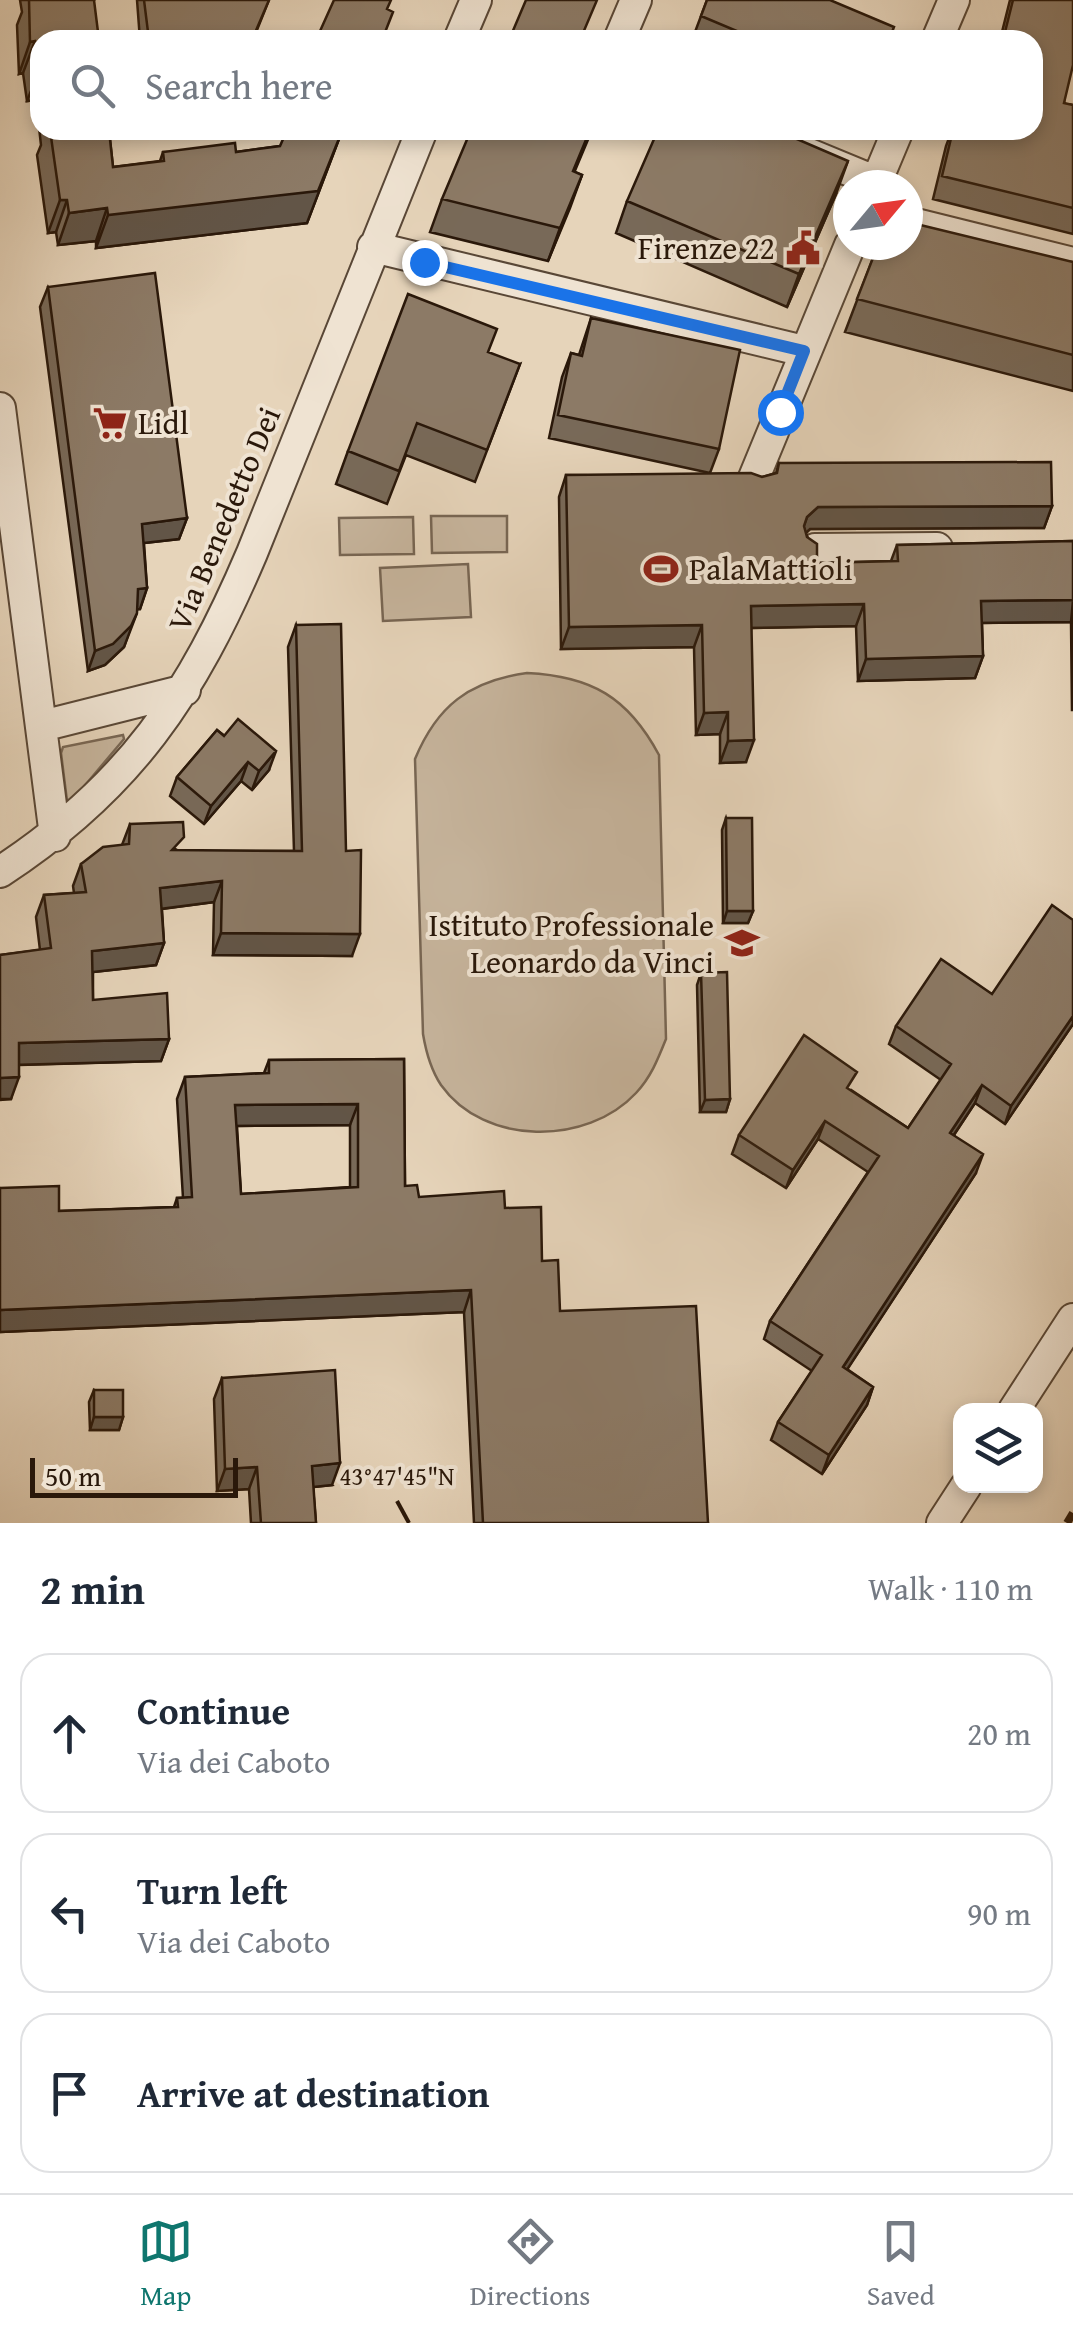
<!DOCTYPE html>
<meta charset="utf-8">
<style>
body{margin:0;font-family:"Gentium Book Plus",serif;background:#f6f6f7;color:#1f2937}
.controls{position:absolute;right:30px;bottom:30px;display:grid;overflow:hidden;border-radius:20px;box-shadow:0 5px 15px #0003}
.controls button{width:90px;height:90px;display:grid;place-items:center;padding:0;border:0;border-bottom:2px solid #e0e1e3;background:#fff;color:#1f2937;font:50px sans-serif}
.compass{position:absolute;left:833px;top:170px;width:90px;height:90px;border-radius:50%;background:#fff;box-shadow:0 5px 15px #0003;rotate:61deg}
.scale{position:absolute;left:30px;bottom:25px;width:208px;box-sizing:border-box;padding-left:10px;border:5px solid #2a180a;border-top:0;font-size:28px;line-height:35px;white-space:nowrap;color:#2a180a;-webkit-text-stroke:8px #efe3d2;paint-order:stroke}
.stop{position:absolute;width:30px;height:30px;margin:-22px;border:8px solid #1a73e8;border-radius:50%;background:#fff}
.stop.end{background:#1a73e8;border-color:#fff;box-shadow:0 2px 10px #0008}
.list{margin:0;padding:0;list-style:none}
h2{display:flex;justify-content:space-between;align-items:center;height:130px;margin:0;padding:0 40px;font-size:42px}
h2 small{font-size:32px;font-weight:400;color:#747a83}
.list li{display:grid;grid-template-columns:65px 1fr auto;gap:30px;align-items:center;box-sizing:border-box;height:160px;margin:0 20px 20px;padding:0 20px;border:2px solid #e0e1e3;border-radius:30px}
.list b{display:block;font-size:38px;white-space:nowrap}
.list p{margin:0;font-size:32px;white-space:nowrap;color:#747a83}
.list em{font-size:32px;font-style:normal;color:#747a83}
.icon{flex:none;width:55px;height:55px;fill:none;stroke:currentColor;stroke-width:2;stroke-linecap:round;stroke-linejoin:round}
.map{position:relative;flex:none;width:1073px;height:1523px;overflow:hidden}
.search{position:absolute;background:#fff;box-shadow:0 5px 15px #0003;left:30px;right:30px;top:30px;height:110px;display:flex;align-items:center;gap:25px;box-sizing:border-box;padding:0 35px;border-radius:30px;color:#747a83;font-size:38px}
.sheet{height:670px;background:#fff}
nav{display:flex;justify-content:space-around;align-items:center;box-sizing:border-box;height:140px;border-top:2px solid #e0e1e3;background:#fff;font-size:28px;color:#747a83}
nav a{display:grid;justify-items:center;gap:5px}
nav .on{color:#0f766e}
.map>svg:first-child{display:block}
.green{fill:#c6b49c;stroke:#786653;stroke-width:2.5}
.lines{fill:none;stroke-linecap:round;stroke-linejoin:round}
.minor-casing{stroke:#594736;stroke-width:34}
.minor{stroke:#efe3d2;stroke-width:30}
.rail{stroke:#2a180a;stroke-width:8;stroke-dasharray:18 18;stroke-linecap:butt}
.wall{fill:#786958;stroke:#2a180a;stroke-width:2.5;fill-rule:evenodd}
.shaded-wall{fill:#625547;stroke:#2a180a;stroke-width:2.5}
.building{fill:#8c7a66;stroke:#2a180a;stroke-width:2.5;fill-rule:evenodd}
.route{stroke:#1a73e8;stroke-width:12}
.ticks{fill:none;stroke:#2a180a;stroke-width:4}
.labels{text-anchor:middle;stroke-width:8;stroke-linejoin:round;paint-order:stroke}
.poi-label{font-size:32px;fill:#2a180a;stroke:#efe3d2;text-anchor:end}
.street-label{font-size:32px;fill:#2a180a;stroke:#efe3d2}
.ticks-label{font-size:25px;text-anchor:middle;fill:#2a180a;stroke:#efe3d2;stroke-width:8;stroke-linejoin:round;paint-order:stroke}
</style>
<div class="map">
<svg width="1073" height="1523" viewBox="0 0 1073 1523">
<rect width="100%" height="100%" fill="#e6d4ba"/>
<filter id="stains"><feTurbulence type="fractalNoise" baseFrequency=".002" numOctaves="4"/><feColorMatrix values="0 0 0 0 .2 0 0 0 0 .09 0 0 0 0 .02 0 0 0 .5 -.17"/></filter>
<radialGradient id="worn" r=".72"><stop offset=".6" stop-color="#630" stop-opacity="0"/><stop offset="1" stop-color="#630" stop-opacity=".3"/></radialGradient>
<path class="green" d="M431 516H507V552L432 553Z
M413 517 414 554 340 555 339 518Z
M468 564 471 617 383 621 380 568Z
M527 673C591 676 628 697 659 755L666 1039C658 1059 651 1077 636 1093 587 1146 484 1146 441 1085 431 1070 426 1052 423 1034L415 759C437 706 469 681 527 673Z
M123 735 124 739 71 802 67 801 61 753 63 747Z"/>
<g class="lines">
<g class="minor-casing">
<path id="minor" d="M459 40 476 0
M619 40 636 0
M937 40 954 0
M751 130 877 182
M875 185 898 130
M908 222 1073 263
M373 247 804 351
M0 408 55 836
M753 480 850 245
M815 549 937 548
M42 726 185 690
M0 872C130 787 192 694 252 553L422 130
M1014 1410 1073 1319
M942 1523 966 1486"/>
</g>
<use href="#minor" class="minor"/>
<path class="rail" d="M1067 1523 1073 1513"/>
</g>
<path class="wall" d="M20 0H94L40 40V130H109L113 167 160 161 163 152H236L280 146 342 131 307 223 96 248V241L58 245 56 232 48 233 37 155 41 145 36 100 27 101 23 73 19 74 17 25 22 12Z
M137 0H269L253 40H140Z
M707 0 889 40H692Z
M1010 0H1073L1064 103 1073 105V234L933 199 946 146 952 130H1033V40H1000Z
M574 172 582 175 548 261 430 232 442 199Z
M836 194 787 307 616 233 627 201Z
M878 245 1073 262V391L845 332Z
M48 287 187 518 179 539 144 543 147 588 140 609H137L124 647 105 665 88 671 40 307Z
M591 318 719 449 710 473 549 438 562 377 571 353 579 355Z
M520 364 475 482 406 455 387 504 336 484 348 451Z
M779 463 1052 506 1044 528 810 529 806 533 817 563 891 561 897 545 1073 541V710H1072L1071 622 982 623 983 656 975 678 858 681 856 626 751 628 746 762 720 763V734L696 735 694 647 561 649 559 497 566 475 762 477 776 473Z
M296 625 346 851 352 956 213 955 214 902 162 909 164 943 156 965 93 972V1000L169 1039 161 1061 19 1065 11 1099 0 1100V955L40 950 36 917 44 895 74 893 73 886 81 864 122 845 130 824 179 851H294L288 647Z
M217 730 269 770 252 790 241 781 204 824 170 796 177 777Z
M726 818 753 911 748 923H723L722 830Z
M1073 920V1024L1005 1124 975 1103 954 1135 976 1173 847 1369 873 1387 867 1405 822 1474 771 1440 778 1422 812 1371 764 1339 770 1321 868 1172 818 1139 786 1188 732 1154 739 1135 851 1090 908 1128 941 1080 889 1044 896 1026 992 994Z
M701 973 730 1099 726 1112H700L697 985Z
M404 1059 405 1186 419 1197 505 1208 542 1261 560 1311 708 1523H474L464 1312 0 1332V1188L59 1211 174 1207 177 1198H183L177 1099 185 1077 264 1073 269 1060ZM350 1125V1187L241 1194 237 1126Z
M222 1378 332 1485 313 1487 316 1523H251L249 1489 217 1491 214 1399Z
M94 1390 123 1417 119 1430H90L89 1402Z"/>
<path class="shaded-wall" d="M185 36 183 40H153Z
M35 41 23 73 19 74 30 42Z
M40 68V88L36 100 27 101Z
M590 130H592L561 204 573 171Z
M342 131 307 223 96 248 108 215Z
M848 161 836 194 787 307 799 274Z
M582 175 570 208 548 261 560 228Z
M60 200H67L56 232 48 233Z
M107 208 96 241 58 245 69 213Z
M1052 506 1044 528 810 529 799 539 807 517 818 507Z
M187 518 179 539 135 544 142 524Z
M147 588 140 609 130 610 138 589Z
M1073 600 1071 622 973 623 981 601Z
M864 604 856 626 743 628 751 606Z
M137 613 124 647 105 665 88 671 95 651Z
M702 625 694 647 561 649 569 627Z
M983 656 975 678 858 681 866 659Z
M728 712 720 734 696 735 704 713Z
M754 740 746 762 720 763 728 741Z
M276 751 269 770 252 790 259 771Z
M248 762 241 781 204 824 211 806Z
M222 881 214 902 152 910 160 888Z
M727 911H753L748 923H723Z
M221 933 360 934 352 956 213 955Z
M164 943 156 965 84 973 92 951Z
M1073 1016V1024L1005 1124 1011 1106Z
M169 1039 161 1061 11 1065 19 1043Z
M19 1077 11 1099H0V1078Z
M982 1085 975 1103 943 1151 950 1133Z
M730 1099 726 1112H700L705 1100Z
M358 1104 350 1125 227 1126 235 1105Z
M825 1121 818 1139 786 1188 793 1170Z
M983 1154 976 1173 837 1385 843 1367Z
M471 1290 464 1312 0 1332V1310Z
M873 1387 867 1405 822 1474 829 1455Z
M94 1417H123L119 1430H90Z
M340 1463 332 1485 304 1488 312 1466Z
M257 1467 249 1489 217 1491 225 1469Z"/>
<path class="building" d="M29 0H94L99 40H40V68L39 69 35 41 30 42Z
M144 0H269L252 40H185V36L149 40Z
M334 0H391L387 9 393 12 382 40H316Z
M526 0H597L583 33 599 40H509Z
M707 0H830L894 27 889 40H758L701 16Z
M1013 0H1073V65L1064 103 1073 105V208L942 176 953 130H1033V40H1003Z
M50 130H109L113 167 164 161 163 152 235 143 236 152 280 146 287 130H338L342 131 318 191 108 215 107 208 69 213 67 200H60Z
M471 130H590L573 171 582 175 560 228 442 199Z
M658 130H776L848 161 799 274 627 201Z
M908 222 1073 262V355L857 299 878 245H908Z
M155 273 187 518 142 524 147 588 138 589 137 613 131 626 113 644 95 651 48 287Z
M408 294 497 329 488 352 520 364 487 450 417 423 399 471 348 451Z
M591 318 740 350 719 449 558 415 571 353 582 356Z
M1051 462 1052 506 818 507 807 517 804 526 807 537 817 544V563L898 561 897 545 1073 541V600L981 601 983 656 866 659 864 604 751 606 754 740 728 741V712L704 713 702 625 569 627 566 475 751 473 762 477 777 473 779 463Z
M341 624 346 851 361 850 360 934 221 933 222 881 160 888 164 943 92 951 93 1000 167 993 169 1039 19 1043V1077L0 1078V955L51 948 44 895 86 892 81 864 103 847 129 844 130 824 183 822 184 837 172 850 302 851 296 625Z
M238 719 276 751 259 771 248 762 211 806 177 777 217 730 224 736Z
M726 818H752L753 911H727Z
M1052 905 1073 920V1016L1011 1106 982 1085 950 1133 983 1154 843 1367 873 1387 829 1455 778 1422 822 1355 770 1321 879 1156 825 1121 793 1170 739 1135 804 1035 857 1072 847 1088 908 1128 951 1064 896 1026 941 959 992 994Z
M727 972 730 1099 705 1100 701 973Z
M404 1059 405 1186 417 1185 419 1197 504 1191 505 1208 541 1207 542 1261 558 1260 560 1311 696 1306 708 1523H483L471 1290 0 1310V1188L59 1186V1211L178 1207 177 1198 192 1197 185 1077 269 1073V1060ZM358 1104V1187L241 1194 235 1105Z
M335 1370 340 1463 312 1466 316 1523H261L257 1467 225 1469 222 1378Z
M94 1390H123V1417H94Z"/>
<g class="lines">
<path class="route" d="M424 262 804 351 780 412"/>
</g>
<path class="ticks" d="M397 1501 409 1523"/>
<defs>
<g id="civic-bare" transform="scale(2.7)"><path d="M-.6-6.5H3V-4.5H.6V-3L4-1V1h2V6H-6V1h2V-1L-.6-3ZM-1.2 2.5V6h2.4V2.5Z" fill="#8f2418" stroke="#efe3d2" stroke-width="2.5" paint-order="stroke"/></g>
<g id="supermarket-bare" transform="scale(2.7)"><path d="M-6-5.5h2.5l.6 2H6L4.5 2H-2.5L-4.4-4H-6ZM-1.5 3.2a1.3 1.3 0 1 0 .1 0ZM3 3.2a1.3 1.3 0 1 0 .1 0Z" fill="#8f2418" stroke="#efe3d2" stroke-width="2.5" paint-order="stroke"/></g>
<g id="stadium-bare" transform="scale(2.7)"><path d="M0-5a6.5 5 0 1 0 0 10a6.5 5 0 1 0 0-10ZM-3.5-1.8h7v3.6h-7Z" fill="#8f2418" stroke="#efe3d2" stroke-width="2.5" paint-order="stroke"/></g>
<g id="school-bare" transform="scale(2.7)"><path d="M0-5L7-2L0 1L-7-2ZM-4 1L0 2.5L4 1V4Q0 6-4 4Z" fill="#8f2418" stroke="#efe3d2" stroke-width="2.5" paint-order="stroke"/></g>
</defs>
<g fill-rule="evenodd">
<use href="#civic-bare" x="803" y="248"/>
<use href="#supermarket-bare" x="110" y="423"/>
<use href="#stadium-bare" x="661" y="569"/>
<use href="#school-bare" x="742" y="943"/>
</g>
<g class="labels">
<g class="poi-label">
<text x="775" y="259">Firenze 22</text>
<text x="138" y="434" text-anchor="start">Lidl</text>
<text x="689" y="580" text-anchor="start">PalaMattioli</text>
<text x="714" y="936">Istituto Professionale<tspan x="714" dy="37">Leonardo da Vinci</tspan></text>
</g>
<g class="street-label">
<text transform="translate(224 519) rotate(-67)" y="11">Via Benedetto Dei</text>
</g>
</g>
<g class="ticks-label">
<text x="397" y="1485">43°47'45"N</text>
</g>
<rect width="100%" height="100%" filter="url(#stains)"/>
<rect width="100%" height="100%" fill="url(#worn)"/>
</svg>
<div class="controls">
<button><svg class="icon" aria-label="layers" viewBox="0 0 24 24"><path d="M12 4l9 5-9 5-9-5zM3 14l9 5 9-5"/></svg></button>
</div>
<svg class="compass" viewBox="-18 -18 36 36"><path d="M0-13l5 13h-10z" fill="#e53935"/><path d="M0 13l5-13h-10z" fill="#747a83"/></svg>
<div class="scale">50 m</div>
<div class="stop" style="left:780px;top:412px"></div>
<div class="stop end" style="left:424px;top:262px"></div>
<div class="search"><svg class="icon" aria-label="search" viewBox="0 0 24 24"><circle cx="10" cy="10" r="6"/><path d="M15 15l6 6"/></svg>Search here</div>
</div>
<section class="sheet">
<h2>2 min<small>Walk · 110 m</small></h2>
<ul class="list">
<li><svg class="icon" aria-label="ahead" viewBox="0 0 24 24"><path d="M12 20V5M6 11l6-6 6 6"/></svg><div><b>Continue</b><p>Via dei Caboto</p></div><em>20 m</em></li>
<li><svg class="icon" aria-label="left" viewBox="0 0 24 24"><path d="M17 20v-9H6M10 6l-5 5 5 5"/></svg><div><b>Turn left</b><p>Via dei Caboto</p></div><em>90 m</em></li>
<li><svg class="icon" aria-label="arrive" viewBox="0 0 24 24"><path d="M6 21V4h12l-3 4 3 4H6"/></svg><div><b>Arrive at destination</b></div></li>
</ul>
</section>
<nav>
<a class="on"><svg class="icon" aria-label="map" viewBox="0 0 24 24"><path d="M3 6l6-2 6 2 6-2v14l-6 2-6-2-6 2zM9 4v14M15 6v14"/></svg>Map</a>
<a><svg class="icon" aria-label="directions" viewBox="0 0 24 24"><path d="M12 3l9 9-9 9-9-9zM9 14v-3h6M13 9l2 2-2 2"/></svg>Directions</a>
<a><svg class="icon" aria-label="saved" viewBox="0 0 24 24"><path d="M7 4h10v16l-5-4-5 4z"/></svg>Saved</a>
</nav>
